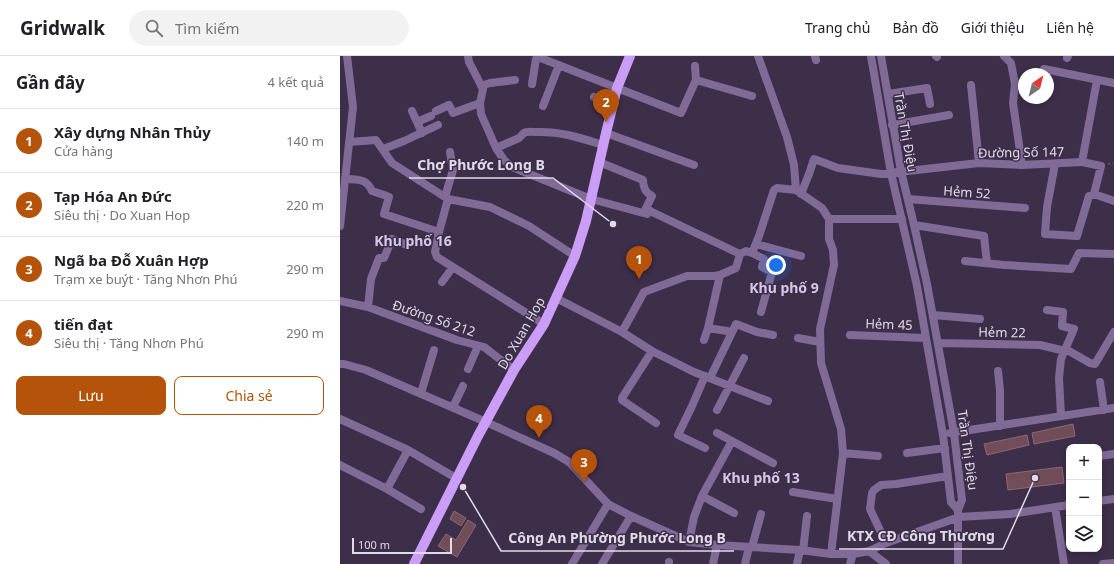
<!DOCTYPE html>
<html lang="vi">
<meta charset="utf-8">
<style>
body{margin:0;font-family:"Noto Sans",sans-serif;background:#f2f2f2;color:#202124}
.controls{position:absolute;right:12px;bottom:12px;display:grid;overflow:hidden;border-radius:8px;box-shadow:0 2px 6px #0003}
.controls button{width:36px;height:36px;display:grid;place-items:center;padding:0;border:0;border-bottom:1px solid #e0e0e0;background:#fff;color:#202124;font:20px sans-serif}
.compass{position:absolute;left:678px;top:12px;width:36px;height:36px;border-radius:50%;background:#fff;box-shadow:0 2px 6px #0003;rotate:35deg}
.scale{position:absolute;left:12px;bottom:10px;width:100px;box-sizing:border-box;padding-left:4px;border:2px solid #e2d9ea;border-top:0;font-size:11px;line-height:14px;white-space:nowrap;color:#e2d9ea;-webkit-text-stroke:3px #3d2e49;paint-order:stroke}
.you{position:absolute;left:436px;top:209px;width:14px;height:14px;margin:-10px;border:3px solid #fff;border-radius:50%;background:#1a73e8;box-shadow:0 0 0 6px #1a73e833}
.badge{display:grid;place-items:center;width:26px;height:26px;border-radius:50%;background:#b45309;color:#fff;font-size:13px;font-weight:700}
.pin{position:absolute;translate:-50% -33px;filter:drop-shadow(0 1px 2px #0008)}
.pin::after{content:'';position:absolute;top:21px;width:14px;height:12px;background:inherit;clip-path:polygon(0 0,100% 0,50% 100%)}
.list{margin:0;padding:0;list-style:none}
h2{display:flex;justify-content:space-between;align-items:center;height:52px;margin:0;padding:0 16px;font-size:17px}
h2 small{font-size:13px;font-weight:400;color:#757577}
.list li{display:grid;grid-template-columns:26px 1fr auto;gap:12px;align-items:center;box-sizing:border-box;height:64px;padding:0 16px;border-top:1px solid #e0e0e0}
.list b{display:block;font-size:15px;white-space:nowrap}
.list p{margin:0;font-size:13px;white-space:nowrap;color:#757577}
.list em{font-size:13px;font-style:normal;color:#757577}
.actions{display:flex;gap:8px;padding:12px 16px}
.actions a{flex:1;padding:9px 0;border:1px solid #b45309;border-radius:8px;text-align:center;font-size:14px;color:#b45309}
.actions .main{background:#b45309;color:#fff}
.icon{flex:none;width:22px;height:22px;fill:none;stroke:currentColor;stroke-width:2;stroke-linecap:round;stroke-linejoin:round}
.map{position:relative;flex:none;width:774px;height:508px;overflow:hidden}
header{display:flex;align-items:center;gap:24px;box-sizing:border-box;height:56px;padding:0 20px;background:#fff;border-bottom:1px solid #e0e0e0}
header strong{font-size:19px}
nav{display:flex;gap:22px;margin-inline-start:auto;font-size:14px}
.search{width:280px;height:36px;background:#f2f2f2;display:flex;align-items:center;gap:10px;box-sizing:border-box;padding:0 14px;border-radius:22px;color:#757577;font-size:15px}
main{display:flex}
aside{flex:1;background:#fff}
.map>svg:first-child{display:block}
.building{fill:#704d58;stroke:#8e6974}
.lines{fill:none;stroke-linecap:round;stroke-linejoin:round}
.path{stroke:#7e7188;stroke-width:1;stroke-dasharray:2 3;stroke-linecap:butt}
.minor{stroke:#806b97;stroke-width:8}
.major{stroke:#ca9df7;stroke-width:10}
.labels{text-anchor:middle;stroke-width:3;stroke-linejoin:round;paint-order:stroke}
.street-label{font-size:13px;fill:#e2d9ea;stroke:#3d2e49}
.neighbourhood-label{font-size:14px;font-weight:bold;fill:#d9c7e9;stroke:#3d2e49}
.leader{fill:none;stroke:#e2d9ea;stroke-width:1.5}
.callout-dot{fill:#e2d9ea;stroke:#3d2e49;stroke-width:1.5}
.callout-label{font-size:14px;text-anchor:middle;font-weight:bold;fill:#e2d9ea;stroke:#3d2e49;stroke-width:3;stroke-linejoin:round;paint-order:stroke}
</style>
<header>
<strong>Gridwalk</strong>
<div class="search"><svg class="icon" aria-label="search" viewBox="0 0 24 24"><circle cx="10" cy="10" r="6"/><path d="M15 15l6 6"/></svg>Tìm kiếm</div>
<nav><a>Trang chủ</a><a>Bản đồ</a><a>Giới thiệu</a><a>Liên hệ</a></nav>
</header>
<main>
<aside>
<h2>Gần đây<small>4 kết quả</small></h2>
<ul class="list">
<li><span class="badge">1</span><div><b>Xây dựng Nhân Thủy</b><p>Cửa hàng</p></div><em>140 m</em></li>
<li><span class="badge">2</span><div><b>Tạp Hóa An Đức</b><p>Siêu thị · Do Xuan Hop</p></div><em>220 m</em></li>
<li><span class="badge">3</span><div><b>Ngã ba Đỗ Xuân Hợp</b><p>Trạm xe buýt · Tăng Nhơn Phú</p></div><em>290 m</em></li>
<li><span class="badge">4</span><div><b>tiến đạt</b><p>Siêu thị · Tăng Nhơn Phú</p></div><em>290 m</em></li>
</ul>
<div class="actions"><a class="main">Lưu</a><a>Chia sẻ</a></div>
</aside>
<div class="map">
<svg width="774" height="508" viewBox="0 0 774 508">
<rect width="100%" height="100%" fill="#3d2e49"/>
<path class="building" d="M733 368 735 380 694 388 692 377Z
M687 379 689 389 647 399 644 388Z
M722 411 724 427 668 434 666 418Z
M114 455 126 462 121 470 110 463Z
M128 464 136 469 117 501 98 490 106 478 116 484Z"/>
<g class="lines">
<path class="path" d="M768 108 774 107"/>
<path class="minor" d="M128 0 129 6 143 33 140 47 141 58 156 92 164 104 172 111 251 143 307 158
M418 0 447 81 454 109 456 134 482 152 489 163
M475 0 476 4
M531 0 551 117 577 230 603 379 611 446 618 454
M541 0 561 115 574 169 587 228 614 377 622 444 618 454V508
M596 0 597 1
M664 0 671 7 675 28 673 47 682 109
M727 2 728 0
M704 13 774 27
M356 24 412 40
M192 28 196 3 198 1 341 57 356 24 355 10
M631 29 639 107
M141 30 150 27 175 24
M548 38 587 32 590 48
M254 41 273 49
M203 50 219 9
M72 55 82 77
M96 55 109 49 113 57 140 47
M77 66 91 60
M552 69 609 59
M266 77 354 109
M9 86 36 84 52 107 108 143 150 151 189 170 235 200
M156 92 179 82C180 81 183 78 184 77 187 75 192 76 196 76 220 75 241 82 263 89
M43 93 64 85 98 69
M259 106 303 124C303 131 306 137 312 140L306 152 312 156 400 198
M742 106 757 24
M715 108 707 151 705 178 737 180 749 140 754 138
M5 123C18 124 26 122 32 135L44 139 49 141 44 158 99 176
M461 138 469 118 474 103 498 112 541 118 639 107 682 109 742 106 761 110 754 138 774 145
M105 141 113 114 110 96
M108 143 99 176 95 196 97 201 204 268
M568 143 685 152
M489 163V183L493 194 494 209 480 273 481 307 501 373 503 397 491 498
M489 163H562
M574 169 644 180 647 207
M0 170 13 51 7 0
M416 188 461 200
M412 197 424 203 422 211 432 216 421 256
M400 198 406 195 412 197 419 180 434 134 437 132 456 134
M625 205 664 209 731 213 739 197 774 198
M102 226 113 211
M216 242 282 276 312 295 354 316 428 345
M0 245 28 251 117 284 144 291 174 314
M28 251 31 223 39 202H44L52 183 67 189
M707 254 723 256 722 270 734 273 721 303 719 322 721 360
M593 259 640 263
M368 272 387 275
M282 276 304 236 347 220H375L380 219 396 212 400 198
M510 279 586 282
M458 282 480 286
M364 284 368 272 380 219
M598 287 700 289 725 295H729L750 307 755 308 774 276
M312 295 282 342V344L316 367
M0 308H4L26 314 146 366 214 397 229 406 268 448 291 460 349 486 377 489 460 494 491 498H513L529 495 546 487 619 461 670 458 729 449
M128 313 138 290
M658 315 660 334V370
M370 322 396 268 417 276 433 279
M760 326 764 354
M81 337 94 294
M113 351 123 330
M377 354 404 302
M0 363 68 394
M377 377 433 407
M610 377 774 352
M365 392 338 379 352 350 365 320
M503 397 538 400
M567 397 605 392
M759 400 774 398
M0 409 47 433 68 394 116 422
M47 433 81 453
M453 436 497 443
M362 440 394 457
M759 445 774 443
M715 451 724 508
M349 486 354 461 362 440 392 385
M546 487 530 453 532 437 534 434 541 429 556 428 608 420
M412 491 421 458
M463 495 467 460
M529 495 546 508
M232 508 268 448
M262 508 291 460
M329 508V506
M373 508 377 489
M405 508 409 491
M457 508 460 494
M510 508 513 498
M763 508 774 507"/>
<path class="major" d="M74 508 138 380 174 314 204 268 235 200 246 165 266 77 277 32 290 0"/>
</g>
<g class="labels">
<g class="street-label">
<text transform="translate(566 76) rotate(80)" y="5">Trần Thị Điệu</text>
<text transform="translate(681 96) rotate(-1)" y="5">Đường Số 147</text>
<text transform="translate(627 136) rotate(4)" y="5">Hẻm 52</text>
<text transform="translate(94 262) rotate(19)" y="5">Đường Số 212</text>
<text transform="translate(549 268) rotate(2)" y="5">Hẻm 45</text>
<text transform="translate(662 276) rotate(1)" y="5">Hẻm 22</text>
<text transform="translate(181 277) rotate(-60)" y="5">Do Xuan Hop</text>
<text transform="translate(628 394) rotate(82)" y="5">Trần Thị Điệu</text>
</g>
<g class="neighbourhood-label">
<text x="73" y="190">Khu phố 16</text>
<text x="444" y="237">Khu phố 9</text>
<text x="421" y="427">Khu phố 13</text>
</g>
</g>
<path class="leader" d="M273 168L213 122H69M695 422L663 493H499M123 431L161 495H394"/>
<g class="callout-dot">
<circle cx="273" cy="168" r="4"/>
<circle cx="695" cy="422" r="4"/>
<circle cx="123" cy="431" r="4"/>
</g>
<g class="callout-label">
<text x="141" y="114">Chợ Phước Long B</text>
<text x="581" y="485">KTX CĐ Công Thương</text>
<text x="277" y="487">Công An Phường Phước Long B</text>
</g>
</svg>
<div class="controls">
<button>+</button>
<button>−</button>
<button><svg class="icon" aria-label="layers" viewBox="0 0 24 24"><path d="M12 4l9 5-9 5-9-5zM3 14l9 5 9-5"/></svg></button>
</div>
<svg class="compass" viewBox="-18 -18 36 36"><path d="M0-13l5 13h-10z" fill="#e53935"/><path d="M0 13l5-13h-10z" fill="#757577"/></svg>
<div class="scale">100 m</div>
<div class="you"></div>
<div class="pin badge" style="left:299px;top:223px">1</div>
<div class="pin badge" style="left:266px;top:66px">2</div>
<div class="pin badge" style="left:244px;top:426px">3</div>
<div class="pin badge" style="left:199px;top:382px">4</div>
</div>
</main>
